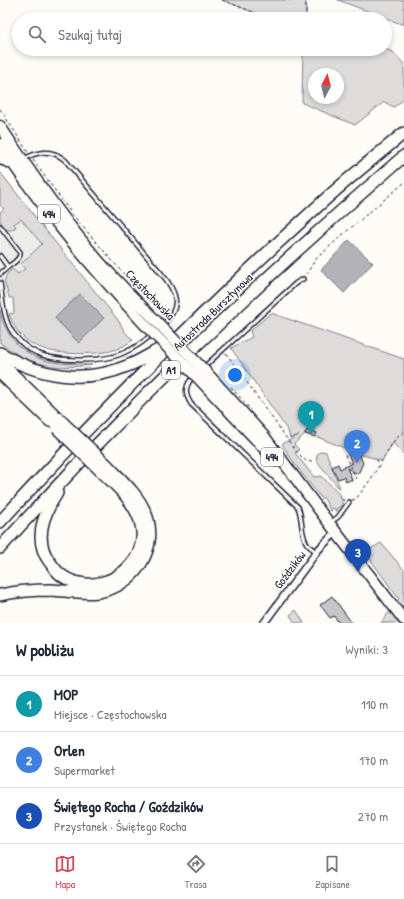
<!DOCTYPE html>
<html lang="pl">
<meta charset="utf-8">
<style>
body{margin:0;font-family:"Patrick Hand",sans-serif;background:#f2f2f3;color:#1f2937}
.compass{position:absolute;left:308px;top:68px;width:36px;height:36px;border-radius:50%;background:#fff;box-shadow:0 2px 6px #0003;rotate:7deg}
.you{position:absolute;left:235px;top:375px;width:14px;height:14px;margin:-10px;border:3px solid #fff;border-radius:50%;background:#1a73e8;box-shadow:0 0 0 6px #1a73e833}
.badge{display:grid;place-items:center;width:26px;height:26px;border-radius:50%;background:#d1495b;color:#fff;font-size:13px;font-weight:700}
.pin{position:absolute;translate:-50% -33px;filter:drop-shadow(0 1px 2px #0008)}
.pin::after{content:'';position:absolute;top:21px;width:14px;height:12px;background:inherit;clip-path:polygon(0 0,100% 0,50% 100%)}
.list{margin:0;padding:0;list-style:none}
h2{display:flex;justify-content:space-between;align-items:center;height:52px;margin:0;padding:0 16px;font-size:17px}
h2 small{font-size:13px;font-weight:400;color:#747a83}
.list li{display:grid;grid-template-columns:26px 1fr auto;gap:12px;align-items:center;box-sizing:border-box;height:56px;padding:0 16px;border-top:1px solid #e0e1e3}
.list b{display:block;font-size:15px;white-space:nowrap}
.list p{margin:0;font-size:13px;white-space:nowrap;color:#747a83}
.list em{font-size:13px;font-style:normal;color:#747a83}
.icon{flex:none;width:22px;height:22px;fill:none;stroke:currentColor;stroke-width:2;stroke-linecap:round;stroke-linejoin:round}
.map{position:relative;flex:none;width:404px;height:623px;overflow:hidden}
.search{position:absolute;background:#fff;box-shadow:0 2px 6px #0003;left:12px;right:12px;top:12px;height:44px;display:flex;align-items:center;gap:10px;box-sizing:border-box;padding:0 14px;border-radius:22px;color:#747a83;font-size:15px}
.sheet{height:220px;background:#fff}
nav{display:flex;justify-content:space-around;align-items:center;box-sizing:border-box;height:56px;border-top:1px solid #e0e1e3;background:#fff;font-size:11px;color:#747a83}
nav a{display:grid;justify-items:center;gap:2px}
nav .on{color:#d1495b}
.map>svg:first-child{display:block}
.built{fill:#ecece9}
.green{fill:#dddcdb;stroke:#807f8b;fill-rule:evenodd}
.water{fill:#b2b2b7;stroke:#787885}
.building{fill:#c6c6c8;stroke:#22223b}
.lines{fill:none;stroke-linecap:round;stroke-linejoin:round}
.lane-casing{stroke:#22223b;stroke-width:6}
.street-casing{stroke:#22223b;stroke-width:9}
.primary-casing{stroke:#22223b;stroke-width:13}
.highway-casing{stroke:#22223b;stroke-width:14}
.path{stroke:#22223b;stroke-width:1;stroke-dasharray:3 3;stroke-linecap:butt}
.lane{stroke:#fdfcf7;stroke-width:3}
.street{stroke:#fdfcf7;stroke-width:6}
.primary{stroke:#fdfcf7;stroke-width:10}
.highway{stroke:#fdfcf7;stroke-width:11}
.primary-bridge-casing{stroke:#22223b;stroke-width:13;stroke-linecap:butt}
.highway-bridge-casing{stroke:#22223b;stroke-width:14;stroke-linecap:butt}
.primary-bridge{stroke:#fdfcf7;stroke-width:10}
.highway-bridge{stroke:#fdfcf7;stroke-width:11}
.labels{text-anchor:middle;stroke-width:3;stroke-linejoin:round;paint-order:stroke}
.shield{fill:#fdfcf7;stroke:#646373;stroke-width:1}
.shield-label{font-size:11px;font-weight:bold;fill:#22223b}
.street-label{font-size:12px;fill:#22223b;stroke:#fdfcf7}
</style>
<div class="map">
<svg width="404" height="623" viewBox="0 0 404 623">
<rect width="100%" height="100%" fill="#fdfcf7"/>
<filter id="ink" filterUnits="userSpaceOnUse"><feTurbulence type="fractalNoise" baseFrequency=".025" numOctaves="2"/><feDisplacementMap in="SourceGraphic" scale="8" xChannelSelector="R" yChannelSelector="G"/><feConvolveMatrix kernelMatrix="1 2 1 2 8 2 1 2 1" color-interpolation-filters="sRGB"/></filter>
<g filter="url(#ink)">
<path class="built" d="M21 219 42 244 21 264 25 269 17 275 12 269 4 278 5 283 0 284V221L7 230Z"/>
<path class="green" d="M222 0H306V19H271Z
M338 0H404V25Z
M303 49H385L393 52 404 64V99L394 107 384 102 355 125 302 103ZM314 74H338V98H314Z
M0 172 51 237 118 320 125 332 133 340C127 344 121 348 114 350 99 355 59 355 44 349 37 347 29 343 23 337 16 331 12 322 9 314L14 313 13 298H9C6 284 0 280 12 269L18 274 25 269 21 264 42 244 21 219 14 224 16 227 11 230H7L0 221V212L4 209 0 205ZM80 294 79 343 55 318Z
M0 310C4 337 25 357 52 362 65 364 79 364 92 365 68 368 43 368 21 357 14 353 7 347 0 343Z
M271 313 404 359V455L393 443 382 461C371 456 358 455 347 451V449L305 432 304 435 294 444 299 450 295 453 314 477 321 476C329 484 344 494 342 505L336 509 329 508 324 498H321C307 480 293 463 282 444L299 435 290 438 288 431 231 348 252 337 250 331Z
M323 451 326 452 340 488 337 486 316 460 318 453Z
M381 543 404 570V623H381L399 599 365 552Z
M296 610 304 623H295L290 615Z"/>
<path class="water" d="M349 240 373 263 344 293 321 270Z
M80 294 104 318 79 343 55 318Z"/>
<path class="building" d="M307 430 317 433 315 437 305 434Z
M347 452 360 456 363 463 358 474 347 468 352 479 346 482 344 477 338 479 332 467 338 464 340 469 352 463Z
M332 596 352 623H339L334 616 330 618 320 605Z"/>
<g class="lines">
<g class="lane-casing">
<path id="lane" d="M24 159C38 151 51 149 65 160L161 273C177 292 183 307 162 325
M0 226 20 252C21 259 13 263 8 267
M0 256 8 267 0 274
M0 283C3 300 3 319 13 333 19 341 27 349 37 353 56 362 102 362 121 354 133 349 143 343 152 334
M204 367 296 283 303 279
M194 376C185 385 184 393 191 404L298 507C303 519 300 533 307 544 309 547 314 550 317 552
M331 522 338 517 349 502"/>
</g>
<g class="street-casing">
<path id="street" d="M264 623 318 550 336 532"/>
</g>
<g class="primary-casing">
<path id="primary" d="M0 126C30 172 61 217 97 259 115 280 136 300 156 321
M0 144C43 211 94 270 148 328
M207 373 264 436 329 523 404 620
M200 380 276 461"/>
</g>
<g class="highway-casing">
<path id="highway" d="M0 156 2 159 12 163
M0 353C39 377 85 384 127 366 141 361 153 352 166 346
M0 362 63 423
M0 373 50 421
M57 493C44 513 33 539 49 561 53 566 56 571 61 575 98 602 154 565 140 521 134 501 116 485 101 471
M0 522C101 412 207 307 317 207 345 181 375 157 404 133
M0 548C126 409 262 278 404 156
M0 595C17 591 34 590 52 590 67 591 83 594 98 592 134 587 161 547 145 512 137 493 121 480 107 465"/>
</g>
<path class="path" d="M222 0 271 19
M306 19V0
M0 109 28 152
M33 160 72 214 136 288
M306 275 315 260 340 237 404 183
M226 353 295 450 307 462 313 461
M231 387 251 410
M345 455 356 479 351 481
M376 460 380 462
M339 494 344 501
M352 500 356 499 371 479 393 442 404 431
M329 510 334 511 338 510"/>
<use href="#lane" class="lane"/>
<use href="#street" class="street"/>
<use href="#primary" class="primary"/>
<use href="#highway" class="highway"/>
<g class="primary-bridge-casing">
<path id="primary-bridge" d="M156 321 207 373
M148 328 200 380"/>
</g>
<g class="highway-bridge-casing">
<path id="highway-bridge" d="M63 423 107 465
M57 428 101 471"/>
</g>
<use href="#primary-bridge" class="primary-bridge"/>
<use href="#highway-bridge" class="highway-bridge"/>
</g>
</g>
<g class="labels">
<g class="shield">
<rect x="38" y="205" width="22" height="18" rx="3"/>
<rect x="162" y="361" width="18" height="18" rx="3"/>
<rect x="261" y="448" width="22" height="18" rx="3"/>
</g>
<g class="shield-label">
<text x="49" y="218">494</text>
<text x="171" y="374">A1</text>
<text x="272" y="461">494</text>
</g>
<g class="street-label">
<text transform="translate(150 295) rotate(46)" y="4">Częstochowska</text>
<text transform="translate(213 312) rotate(-44)" y="4">Autostrada Bursztynowa</text>
<text transform="translate(290 570) rotate(-53)" y="4">Goździków</text>
</g>
</g>
</svg>
<svg class="compass" viewBox="-18 -18 36 36"><path d="M0-13l5 13h-10z" fill="#e53935"/><path d="M0 13l5-13h-10z" fill="#747a83"/></svg>
<div class="you"></div>
<div class="pin badge" style="left:311px;top:434px;background:#0f9aa8">1</div>
<div class="pin badge" style="left:357px;top:463px;background:#3f7fe0">2</div>
<div class="pin badge" style="left:358px;top:572px;background:#1a4fb4">3</div>
<div class="search"><svg class="icon" aria-label="search" viewBox="0 0 24 24"><circle cx="10" cy="10" r="6"/><path d="M15 15l6 6"/></svg>Szukaj tutaj</div>
</div>
<section class="sheet">
<h2>W pobliżu<small>Wyniki: 3</small></h2>
<ul class="list">
<li><span class="badge" style="background:#0f9aa8">1</span><div><b>MOP</b><p>Miejsce · Częstochowska</p></div><em>110 m</em></li>
<li><span class="badge" style="background:#3f7fe0">2</span><div><b>Orlen</b><p>Supermarket</p></div><em>170 m</em></li>
<li><span class="badge" style="background:#1a4fb4">3</span><div><b>Świętego Rocha / Goździków</b><p>Przystanek · Świętego Rocha</p></div><em>270 m</em></li>
</ul>
</section>
<nav>
<a class="on"><svg class="icon" aria-label="map" viewBox="0 0 24 24"><path d="M3 6l6-2 6 2 6-2v14l-6 2-6-2-6 2zM9 4v14M15 6v14"/></svg>Mapa</a>
<a><svg class="icon" aria-label="directions" viewBox="0 0 24 24"><path d="M12 3l9 9-9 9-9-9zM9 14v-3h6M13 9l2 2-2 2"/></svg>Trasa</a>
<a><svg class="icon" aria-label="saved" viewBox="0 0 24 24"><path d="M7 4h10v16l-5-4-5 4z"/></svg>Zapisane</a>
</nav>
